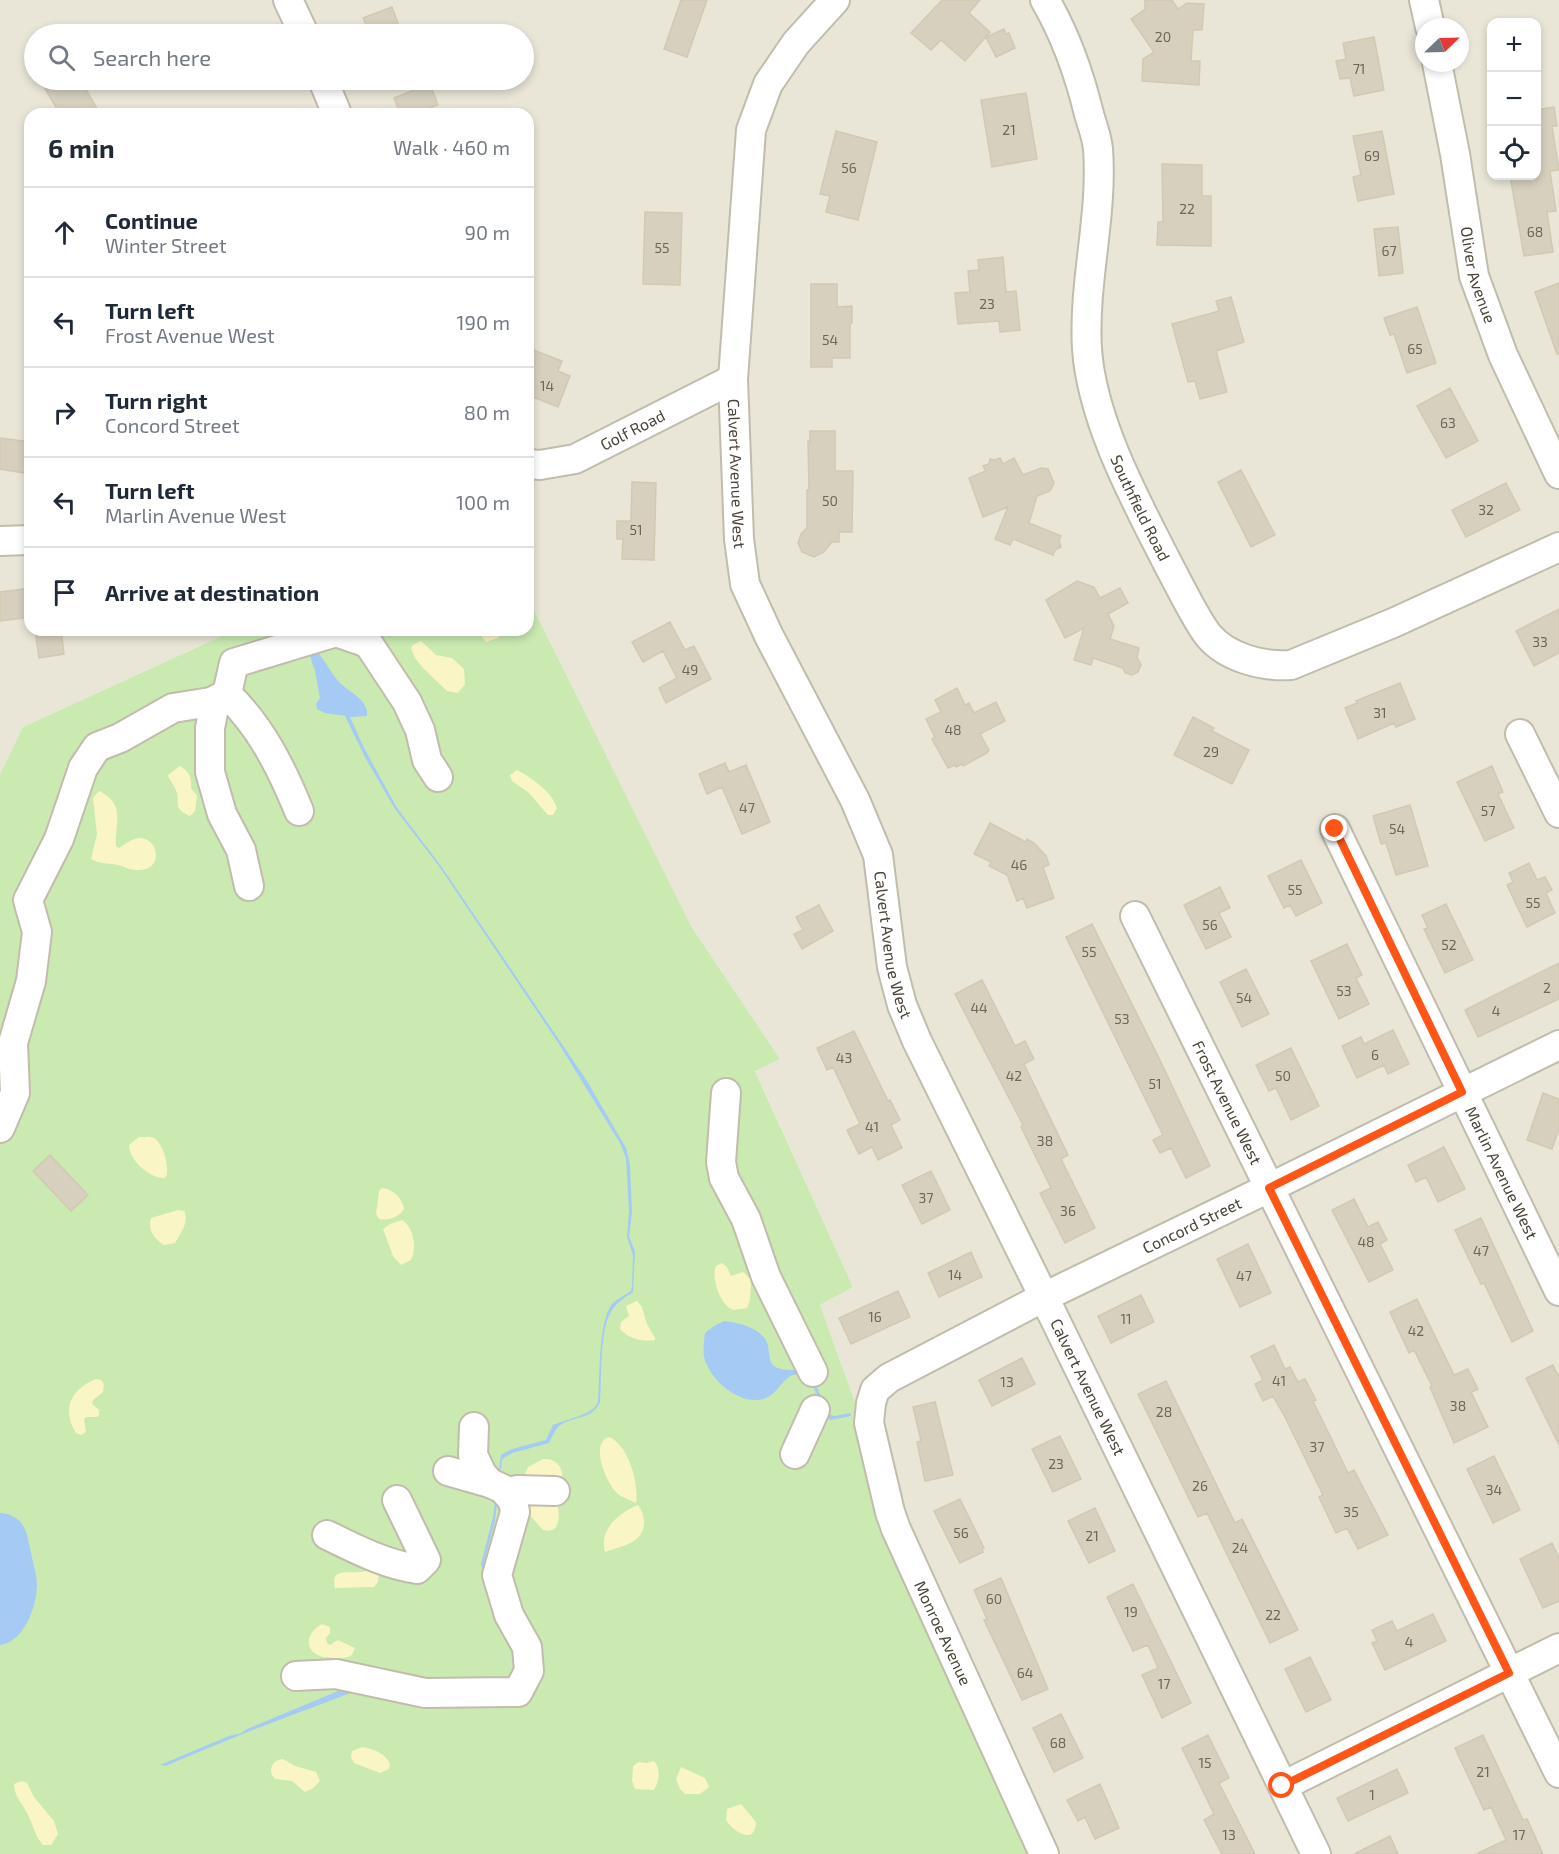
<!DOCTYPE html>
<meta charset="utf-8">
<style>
body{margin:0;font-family:"Exo 2",sans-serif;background:#f6f6f7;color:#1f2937}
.controls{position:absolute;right:18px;top:18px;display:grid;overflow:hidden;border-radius:12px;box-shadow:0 3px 9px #0003}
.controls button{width:54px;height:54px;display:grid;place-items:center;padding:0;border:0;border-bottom:2px solid #e0e1e3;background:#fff;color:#1f2937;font:30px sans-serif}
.compass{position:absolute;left:1415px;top:18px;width:54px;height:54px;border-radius:50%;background:#fff;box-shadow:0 3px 9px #0003;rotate:67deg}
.stop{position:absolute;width:18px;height:18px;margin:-14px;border:4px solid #ff5517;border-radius:50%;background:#fff}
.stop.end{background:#ff5517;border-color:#fff;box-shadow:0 2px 6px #0008}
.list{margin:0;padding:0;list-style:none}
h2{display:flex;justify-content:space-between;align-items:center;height:78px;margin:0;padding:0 24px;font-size:26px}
h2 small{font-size:20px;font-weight:400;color:#747a83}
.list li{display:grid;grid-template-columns:39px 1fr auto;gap:18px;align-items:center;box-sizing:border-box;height:90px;padding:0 24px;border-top:2px solid #e0e1e3}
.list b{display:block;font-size:22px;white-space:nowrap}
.list p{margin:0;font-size:20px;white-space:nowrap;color:#747a83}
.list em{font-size:20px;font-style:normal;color:#747a83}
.icon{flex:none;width:33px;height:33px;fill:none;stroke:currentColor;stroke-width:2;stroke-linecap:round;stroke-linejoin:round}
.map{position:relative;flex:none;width:1559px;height:1854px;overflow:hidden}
.search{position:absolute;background:#fff;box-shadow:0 3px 9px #0003;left:24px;top:24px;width:510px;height:66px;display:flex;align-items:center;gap:15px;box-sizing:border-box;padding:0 21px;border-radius:33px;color:#747a83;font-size:22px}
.panel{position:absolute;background:#fff;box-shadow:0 3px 9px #0003;left:24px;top:108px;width:510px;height:528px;border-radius:18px}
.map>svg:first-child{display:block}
.residential{fill:#e9e6d8;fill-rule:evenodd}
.green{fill:#caeab2}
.sand{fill:#f9f5c5}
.water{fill:#a5caf3}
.building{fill:#d7d0bf;stroke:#d2c9b1;stroke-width:1.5}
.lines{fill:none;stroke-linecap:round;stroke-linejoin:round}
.minor-casing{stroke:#c1bcac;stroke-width:32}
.minor{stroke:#fff;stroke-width:28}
.route{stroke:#ff5517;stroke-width:8}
.labels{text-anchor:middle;stroke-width:4.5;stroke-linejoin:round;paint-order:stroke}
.number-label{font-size:14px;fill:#6c6759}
.street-label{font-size:16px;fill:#494437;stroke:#fff}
</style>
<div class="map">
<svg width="1559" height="1854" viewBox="0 0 1559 1854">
<rect width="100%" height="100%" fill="#f5f3ea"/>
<path class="residential" d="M0 0H1559V1854H1044L857 1408 820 1305 853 1287 755 1070 780 1059 691 926 528 598V114H30V630H235L23 727 0 774ZM1492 22H1536V176H1492ZM1424 27H1460V63H1424ZM34 34H524V80H34Z"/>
<path class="green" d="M528 598 691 926 780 1059 755 1071 853 1287 820 1305 857 1408 1044 1854H0V774L23 727 235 630H528Z"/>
<path class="sand" d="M481 630H503L498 638 486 642 481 636Z
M421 641 436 655 452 658 464 669 465 684 458 693 447 691 423 668 415 658 411 648 413 645Z
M180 766C189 771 192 778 191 788L197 796 195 811 190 816C170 808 182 801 175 788 173 783 169 780 168 775Z
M517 770C531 777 553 793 557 808L553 815H548L528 792 512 781 510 775Z
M99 791C127 804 114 825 116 846L119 848C126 844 132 838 140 838 159 838 165 872 136 870 129 870 124 866 118 865 109 863 98 864 91 859L97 834 93 798Z
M139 1137C144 1137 150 1136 154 1138 163 1143 171 1170 165 1178 150 1179 129 1160 129 1145Z
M382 1188C392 1188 403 1199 404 1209 399 1217 389 1221 379 1219L376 1214 379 1191Z
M178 1210 184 1211C190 1221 180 1234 175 1243L164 1245C155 1239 147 1230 151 1218Z
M402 1220C414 1227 417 1249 411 1260L401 1265 393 1256 383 1229 390 1224Z
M722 1263 727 1267 731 1276 743 1272 751 1280 750 1300 747 1308 733 1310C720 1305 711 1278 716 1266Z
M637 1301 642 1307 647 1324 655 1338V1340C642 1342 629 1339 620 1329L621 1322 629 1316 626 1306Z
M96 1379 101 1380 104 1384 103 1392 93 1400 92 1404 99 1410V1415L97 1417H86L84 1419 86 1432 81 1435 76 1433C61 1409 71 1389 96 1379Z
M610 1437C629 1447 639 1483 636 1503 631 1500 623 1498 618 1494 607 1485 588 1441 610 1437Z
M543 1459C556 1458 564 1467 562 1480L522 1481 528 1467Z
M557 1502C560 1514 561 1535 543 1530L529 1514 527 1503Z
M638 1505C642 1510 644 1516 644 1522 644 1544 621 1546 605 1552 599 1530 618 1513 638 1505Z
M371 1569 379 1574 378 1582 374 1587 335 1588C330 1567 348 1574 360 1572 364 1572 367 1570 371 1569Z
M322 1624 330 1627V1633L326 1638 327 1643 330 1645 338 1640 355 1648 352 1655C345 1659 341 1658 334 1658 329 1657 325 1658 320 1656 302 1649 308 1631 322 1624Z
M362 1747C374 1749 385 1753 390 1764L389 1769 380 1773 354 1763 351 1757 352 1751Z
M283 1759 295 1766 316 1772 320 1781 312 1789 305 1792 292 1781 275 1779C267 1771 272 1760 283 1759Z
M654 1761C661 1768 659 1782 654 1790L635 1789 632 1781 633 1766 639 1762 646 1763Z
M681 1767 705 1778 709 1787 700 1794H685L680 1789 676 1779Z
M22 1781 27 1783 34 1797 54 1821 58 1834 51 1845H43C34 1835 34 1826 28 1815 23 1804 14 1797 14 1784Z
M741 1804 756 1822C755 1846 734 1832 726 1820L727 1809Z"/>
<path class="water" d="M313 653 319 654C326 662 331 673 338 681 348 692 369 699 367 716L350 717 364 748 397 808 441 866 587 1081 626 1148 630 1165 632 1212 629 1237 635 1251 633 1292C626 1297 617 1302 612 1310 599 1329 602 1379 600 1402 592 1421 573 1415 559 1426 554 1431 552 1437 549 1443L512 1453 502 1459 495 1521 484 1562 488 1593 481 1564 493 1517 501 1455 512 1449 546 1440 553 1425C567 1419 593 1415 598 1402 600 1379 598 1322 612 1304 617 1299 625 1295 631 1291L632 1286 633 1255 627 1237 629 1211 626 1158 620 1143 559 1044 439 866 395 809 366 759 345 716 325 713 317 709 316 704 320 698 315 671 310 656Z
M724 1321C741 1323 762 1328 768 1345 769 1351 769 1360 772 1364 777 1371 791 1370 799 1370L815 1383 830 1415 835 1416 850 1413 851 1416 830 1420C823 1409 812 1377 800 1375 784 1371 779 1396 763 1399 738 1405 710 1380 704 1357 703 1350 704 1340 705 1333L714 1326Z
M0 1513C25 1515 27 1533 31 1553 33 1564 37 1574 37 1586 36 1608 24 1642 0 1645Z
M355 1684 362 1687 348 1694 245 1733 165 1766 160 1765 229 1736 241 1733 247 1729Z"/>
<path class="building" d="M681 0H707L687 57 664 49Z
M942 0H980L969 13 990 32 965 61 941 40 931 50 911 33Z
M1145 0H1172L1178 9 1187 3 1204 4 1202 30H1193L1191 61H1200L1199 85 1142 81 1143 59 1154 52 1131 19 1145 9Z
M392 7 402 34H370L363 18Z
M1004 29 1006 34 1009 33 1015 48 996 57 986 37Z
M1374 37 1384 90 1354 96 1350 78 1340 79 1336 61 1346 59 1343 43Z
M40 80H70L75 88 83 84 100 114H60Z
M430 84 438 105 427 109 429 114H400L394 98Z
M1026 93 1037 159 992 167 981 100Z
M1554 107 1557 126H1552L1559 170 1550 171 1556 211 1547 212 1553 252 1524 256 1510 176H1536V110Z
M836 131 877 142 858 220 826 212 830 196 820 194Z
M1382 131 1394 194 1358 201 1353 177 1361 175 1353 136Z
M1162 164 1202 165V196H1211V246L1157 245 1158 222H1163Z
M645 212 682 213 680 285 643 284Z
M1398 227 1403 273 1379 276 1374 229Z
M1003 257 1006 292 1016 291 1020 330 1000 332 999 321 958 324 955 293 970 292 968 271 979 270 978 260Z
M1559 283V354H1557L1535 292Z
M811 284H837V307L852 306V323H850V358H832V367H811Z
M1231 297 1244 342 1216 351 1227 392 1200 399 1195 381 1188 382 1172 324 1219 311 1216 301Z
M1417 307 1436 363 1407 373 1394 334 1390 335 1384 318Z
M528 348 562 361 558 371 570 376 558 407 528 395Z
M1450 388 1478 441 1446 458 1417 406Z
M810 431H835V471H853L852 532H839V542H832L824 552 814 557 802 552 798 543 801 534 807 528V490H809L808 441 810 442Z
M0 438 30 442V474L0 469Z
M1000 458 1003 464 1014 458 1023 475 1041 468 1048 469 1054 483 1050 491 1037 496 1029 523 1061 536 1059 540 1061 547 1055 550 1053 555 1013 539 1010 545 995 539 1008 507 983 517 969 478 986 471 983 466 989 464 990 459 995 460Z
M1241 470 1275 535 1251 547 1218 482Z
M632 482 656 483 654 560 622 559 623 539H617V521H631Z
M1506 483 1520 510 1466 537 1452 510Z
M1077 581 1094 587 1100 598 1120 588 1128 603 1108 614 1114 626 1110 639 1139 648 1137 657 1141 665 1138 672 1132 675 1125 673 1123 668 1093 658 1091 665 1074 660 1084 628 1065 638 1046 600Z
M30 588V617L0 621V592Z
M1559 609V653L1534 666 1516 631Z
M670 622 685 650 694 646 711 679 666 703 659 688 677 678 663 651 643 662 632 642Z
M35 630H61L64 654 39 658Z
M1400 683 1415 719 1396 727 1394 723 1358 739 1345 708 1357 703 1356 701Z
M957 688 965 705 969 703 974 713 996 702 1005 721 980 734 989 750 987 753 963 766 962 764 956 767 955 765 948 768 932 739 935 737 926 719 941 712 935 700Z
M1193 717 1214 728 1212 731 1249 750 1232 784 1174 755Z
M725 763 729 772 746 765 770 822 742 834 722 787 707 794 699 774Z
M1492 766 1503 792 1498 794 1514 828 1485 841 1457 782Z
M1410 805 1428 866 1396 875 1386 843 1381 844 1373 816Z
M990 823 1026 842 1027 839 1034 843 1046 856 1049 865 1043 867 1054 898 1027 908 1023 898 1017 901 1007 875 989 866 991 862 974 854Z
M1301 860 1322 903 1296 916 1290 905 1284 908 1268 876Z
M1529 863 1537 880 1545 877 1552 890 1546 893 1555 913 1527 927 1507 885 1513 882 1509 873Z
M1220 887 1230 908 1219 913 1231 937 1206 949 1184 905Z
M1446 904 1473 960 1445 973 1424 929 1428 928 1422 915Z
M819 905 833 931 802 949 794 934 803 930 796 917Z
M1092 924 1158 1056 1210 1166 1186 1178 1171 1148 1160 1153 1153 1140 1163 1135 1066 937Z
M1347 944 1362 975 1356 978 1369 1004 1339 1019 1311 961Z
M1559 963V999L1478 1037 1465 1010Z
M1246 969 1269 1014 1242 1027 1220 982Z
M982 980 1015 1046 1025 1041 1034 1059 1024 1064 1068 1155 1061 1159 1095 1228 1065 1243 1040 1193 1051 1188 1021 1127 1023 1125 955 994Z
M1393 1030 1409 1064 1388 1074 1384 1065 1357 1078 1342 1046 1361 1037 1364 1044Z
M854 1031 888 1101 890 1100 900 1120 891 1125 902 1148 878 1160 872 1147 859 1154 847 1130 860 1124 833 1067 827 1070 817 1048Z
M1291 1048 1319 1106 1291 1120 1276 1088 1269 1091 1256 1065Z
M1543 1093 1559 1099V1129L1552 1149 1527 1140Z
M1444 1147 1465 1189 1438 1202 1426 1177 1416 1182 1408 1165Z
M50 1155 88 1195 71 1211 33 1171Z
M931 1171 950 1210 922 1224 902 1185Z
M1354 1199 1368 1227 1378 1222 1387 1240 1380 1244 1393 1270 1369 1282 1332 1210Z
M1481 1218 1533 1331 1512 1342 1484 1283 1481 1284 1455 1230Z
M1248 1244 1271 1293 1240 1307 1217 1259Z
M971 1252 982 1277 939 1297 928 1273Z
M898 1291 910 1317 851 1344 839 1318Z
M1141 1295 1154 1322 1111 1343 1098 1316Z
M1417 1299 1454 1375 1468 1369 1478 1389 1471 1392 1488 1427 1454 1443 1430 1387 1432 1386 1414 1350 1409 1353 1390 1312Z
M1274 1345 1285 1369 1290 1367 1298 1382 1305 1379 1316 1400 1313 1401 1348 1473 1354 1470 1388 1535 1358 1549 1347 1528 1336 1533 1319 1497 1323 1495 1284 1415 1273 1396 1263 1401 1255 1384 1263 1380 1251 1356Z
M1022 1358 1035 1384 992 1406 979 1380Z
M1553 1365 1559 1377V1445L1526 1378Z
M1166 1381 1235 1523 1242 1519 1298 1630 1270 1643 1207 1513 1198 1517 1138 1394Z
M935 1402 953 1475 925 1481 917 1442 921 1441 913 1407Z
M1060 1436 1081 1479 1053 1492 1032 1449Z
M1494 1456 1520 1510 1493 1523 1467 1469Z
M960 1499 984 1548 982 1549 983 1552 960 1563 934 1511Z
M1095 1508 1115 1551 1089 1563 1068 1521Z
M1552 1543 1559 1558V1601L1543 1608 1520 1559Z
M1001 1578 1048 1689 1022 1700 984 1620 987 1619 974 1590Z
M1133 1584 1191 1703 1162 1718 1142 1675 1158 1668 1148 1645 1133 1651 1107 1597Z
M1433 1614 1446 1641 1385 1670 1372 1643 1377 1641 1372 1630 1392 1621 1397 1631Z
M1310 1657 1331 1700 1306 1712 1285 1669Z
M1061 1714 1083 1758 1054 1772 1033 1728Z
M1208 1735 1229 1778 1219 1783 1255 1854H1222L1204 1820 1214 1814 1182 1748Z
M1483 1735 1523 1820 1527 1819 1543 1854H1476L1506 1840 1491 1807 1484 1810 1455 1748Z
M1397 1769 1408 1793 1348 1821 1337 1798Z
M1100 1784 1119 1828 1095 1839 1085 1817 1078 1821 1067 1800Z
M1390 1836 1398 1854H1354Z"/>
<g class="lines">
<g class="minor-casing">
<g id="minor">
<path d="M288 0 304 34"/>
<path id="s1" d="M835 0 796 43 768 84 751 130 733 379 739 539 745 584 769 636 855 800 878 855 892 967 902 1005 917 1041 1044 1297 1316 1854"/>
<path id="s2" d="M1045 0C1066 36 1079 73 1089 114 1092 125 1097 137 1098 149 1103 216 1083 282 1087 349 1092 422 1137 503 1170 568 1181 588 1195 618 1208 635 1227 658 1263 667 1291 665L1393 623 1559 547"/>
<path d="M1424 0 1430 27"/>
<path id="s3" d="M1437 63 1455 154 1474 276 1503 355 1559 474"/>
<path d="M323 80 337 114"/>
<path id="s4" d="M528 464 540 465 575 459 733 379"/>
<path d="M0 541 30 540"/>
<path d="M227 694C261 727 281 767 299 811"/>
<path d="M211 702 213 713 210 728V772L222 814 241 850 249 886"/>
<path d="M1520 734 1559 813"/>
<path id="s5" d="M1335 829 1559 1291"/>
<path id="s6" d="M1135 916 1559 1773"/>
<path d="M726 1093 721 1162 724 1178 746 1219 766 1277 813 1372"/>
<path d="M0 1128 15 1093 13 1043 31 981 37 932 28 900 59 839 83 768 97 747 120 738 173 708 211 702 227 694 234 663 336 632 368 643 407 702 420 730 427 760 438 777"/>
<path d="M795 1454 815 1410"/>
<path d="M448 1471 490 1483"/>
<path d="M508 1493 517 1490 555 1491"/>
<path d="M327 1535C356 1549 384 1564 417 1569L426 1560 397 1500"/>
<path d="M296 1676 336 1674 425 1693 518 1692 529 1671 527 1647 509 1615 497 1575 515 1512 513 1501 503 1489 490 1483 482 1474 473 1455 474 1427"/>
<path d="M1283 1786 1559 1648"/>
<path id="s7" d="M1044 1854 896 1529 890 1512 869 1423 871 1403 875 1390 889 1378 1044 1297 1269 1188 1559 1045"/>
</g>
</g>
<use href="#minor" class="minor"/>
</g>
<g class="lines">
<path class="route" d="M1282 1786 1509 1673 1269 1188 1462 1092 1335 829"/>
</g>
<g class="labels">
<g class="number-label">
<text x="1163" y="42">20</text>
<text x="1359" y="74">71</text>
<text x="1009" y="135">21</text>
<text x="1372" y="161">69</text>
<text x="849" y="173">56</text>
<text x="1187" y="214">22</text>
<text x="1535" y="237">68</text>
<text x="662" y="253">55</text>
<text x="1389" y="256">67</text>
<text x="987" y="309">23</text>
<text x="830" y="345">54</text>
<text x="1415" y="354">65</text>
<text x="547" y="391">14</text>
<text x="1448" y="428">63</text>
<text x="830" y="506">50</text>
<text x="1486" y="515">32</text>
<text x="636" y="535">51</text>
<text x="1540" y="647">33</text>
<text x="690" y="675">49</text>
<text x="1380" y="718">31</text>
<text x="953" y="735">48</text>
<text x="1211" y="757">29</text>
<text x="747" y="813">47</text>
<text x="1488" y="816">57</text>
<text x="1397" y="834">54</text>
<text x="1019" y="870">46</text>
<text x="1295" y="895">55</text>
<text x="1533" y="908">55</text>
<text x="1210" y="930">56</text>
<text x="1449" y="950">52</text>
<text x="1089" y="957">55</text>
<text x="1547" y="993">2</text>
<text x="1344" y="996">53</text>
<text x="1244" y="1003">54</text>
<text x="979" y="1013">44</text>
<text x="1496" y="1016">4</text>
<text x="1122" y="1024">53</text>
<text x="1375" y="1060">6</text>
<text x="844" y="1063">43</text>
<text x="1014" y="1081">42</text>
<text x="1283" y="1081">50</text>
<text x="1155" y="1089">51</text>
<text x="872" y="1132">41</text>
<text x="1045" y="1146">38</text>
<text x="926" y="1203">37</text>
<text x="1068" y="1216">36</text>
<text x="1366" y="1247">48</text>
<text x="1481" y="1256">47</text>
<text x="955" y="1280">14</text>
<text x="1244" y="1281">47</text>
<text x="875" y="1322">16</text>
<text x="1126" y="1324">11</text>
<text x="1416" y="1336">42</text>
<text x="1279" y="1386">41</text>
<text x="1007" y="1387">13</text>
<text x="1458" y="1411">38</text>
<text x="1164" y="1417">28</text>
<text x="1317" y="1452">37</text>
<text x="1056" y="1469">23</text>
<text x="1200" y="1491">26</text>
<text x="1494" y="1495">34</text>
<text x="1351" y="1517">35</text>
<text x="961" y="1538">56</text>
<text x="1092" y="1541">21</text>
<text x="1240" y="1553">24</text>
<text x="994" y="1604">60</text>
<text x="1131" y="1617">19</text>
<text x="1273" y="1620">22</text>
<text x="1409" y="1647">4</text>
<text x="1025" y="1678">64</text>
<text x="1164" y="1689">17</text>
<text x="1058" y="1748">68</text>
<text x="1205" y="1768">15</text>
<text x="1483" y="1777">21</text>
<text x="1372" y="1800">1</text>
<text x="1229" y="1840">13</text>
<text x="1519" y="1840">17</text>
</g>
<g class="street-label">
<text dy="6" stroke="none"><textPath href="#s3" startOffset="216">Oliver Avenue</textPath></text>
<text dy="6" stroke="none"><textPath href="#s4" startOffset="112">Golf Road</textPath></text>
<text dy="6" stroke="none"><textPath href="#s1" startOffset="501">Calvert Avenue West</textPath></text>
<text dy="6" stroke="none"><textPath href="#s2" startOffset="528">Southfield Road</textPath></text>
<text dy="6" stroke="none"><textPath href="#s1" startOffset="1005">Calvert Avenue West</textPath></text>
<text dy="6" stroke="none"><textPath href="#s6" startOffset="208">Frost Avenue West</textPath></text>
<text dy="6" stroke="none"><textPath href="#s5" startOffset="382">Marlin Avenue West</textPath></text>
<text dy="6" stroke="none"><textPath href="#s7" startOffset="858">Concord Street</textPath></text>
<text dy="6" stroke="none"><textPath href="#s1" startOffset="1491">Calvert Avenue West</textPath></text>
<text transform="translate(943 1633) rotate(65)" y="6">Monroe Avenue</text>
</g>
</g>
</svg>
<div class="controls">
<button>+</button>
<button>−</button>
<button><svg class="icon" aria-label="locate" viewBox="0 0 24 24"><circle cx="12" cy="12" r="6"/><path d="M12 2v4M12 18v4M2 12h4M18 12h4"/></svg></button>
</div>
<svg class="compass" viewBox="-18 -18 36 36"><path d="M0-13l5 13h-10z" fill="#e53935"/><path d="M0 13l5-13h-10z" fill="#747a83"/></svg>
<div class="stop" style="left:1282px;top:1786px"></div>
<div class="stop end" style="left:1335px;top:829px"></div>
<div class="search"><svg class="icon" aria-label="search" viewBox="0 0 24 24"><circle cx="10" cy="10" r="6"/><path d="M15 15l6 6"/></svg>Search here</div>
<section class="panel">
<h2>6 min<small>Walk · 460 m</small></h2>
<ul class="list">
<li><svg class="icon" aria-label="ahead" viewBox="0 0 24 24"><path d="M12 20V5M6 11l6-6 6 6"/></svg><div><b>Continue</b><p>Winter Street</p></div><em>90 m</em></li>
<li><svg class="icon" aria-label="left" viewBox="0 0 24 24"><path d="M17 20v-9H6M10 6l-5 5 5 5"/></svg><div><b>Turn left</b><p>Frost Avenue West</p></div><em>190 m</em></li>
<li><svg class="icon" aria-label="right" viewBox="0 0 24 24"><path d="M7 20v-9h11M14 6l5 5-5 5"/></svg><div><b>Turn right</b><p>Concord Street</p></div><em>80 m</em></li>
<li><svg class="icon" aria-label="left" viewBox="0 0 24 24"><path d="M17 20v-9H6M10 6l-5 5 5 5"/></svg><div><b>Turn left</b><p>Marlin Avenue West</p></div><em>100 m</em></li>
<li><svg class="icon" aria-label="arrive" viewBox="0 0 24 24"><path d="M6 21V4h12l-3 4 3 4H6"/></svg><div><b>Arrive at destination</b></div></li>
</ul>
</section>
</div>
